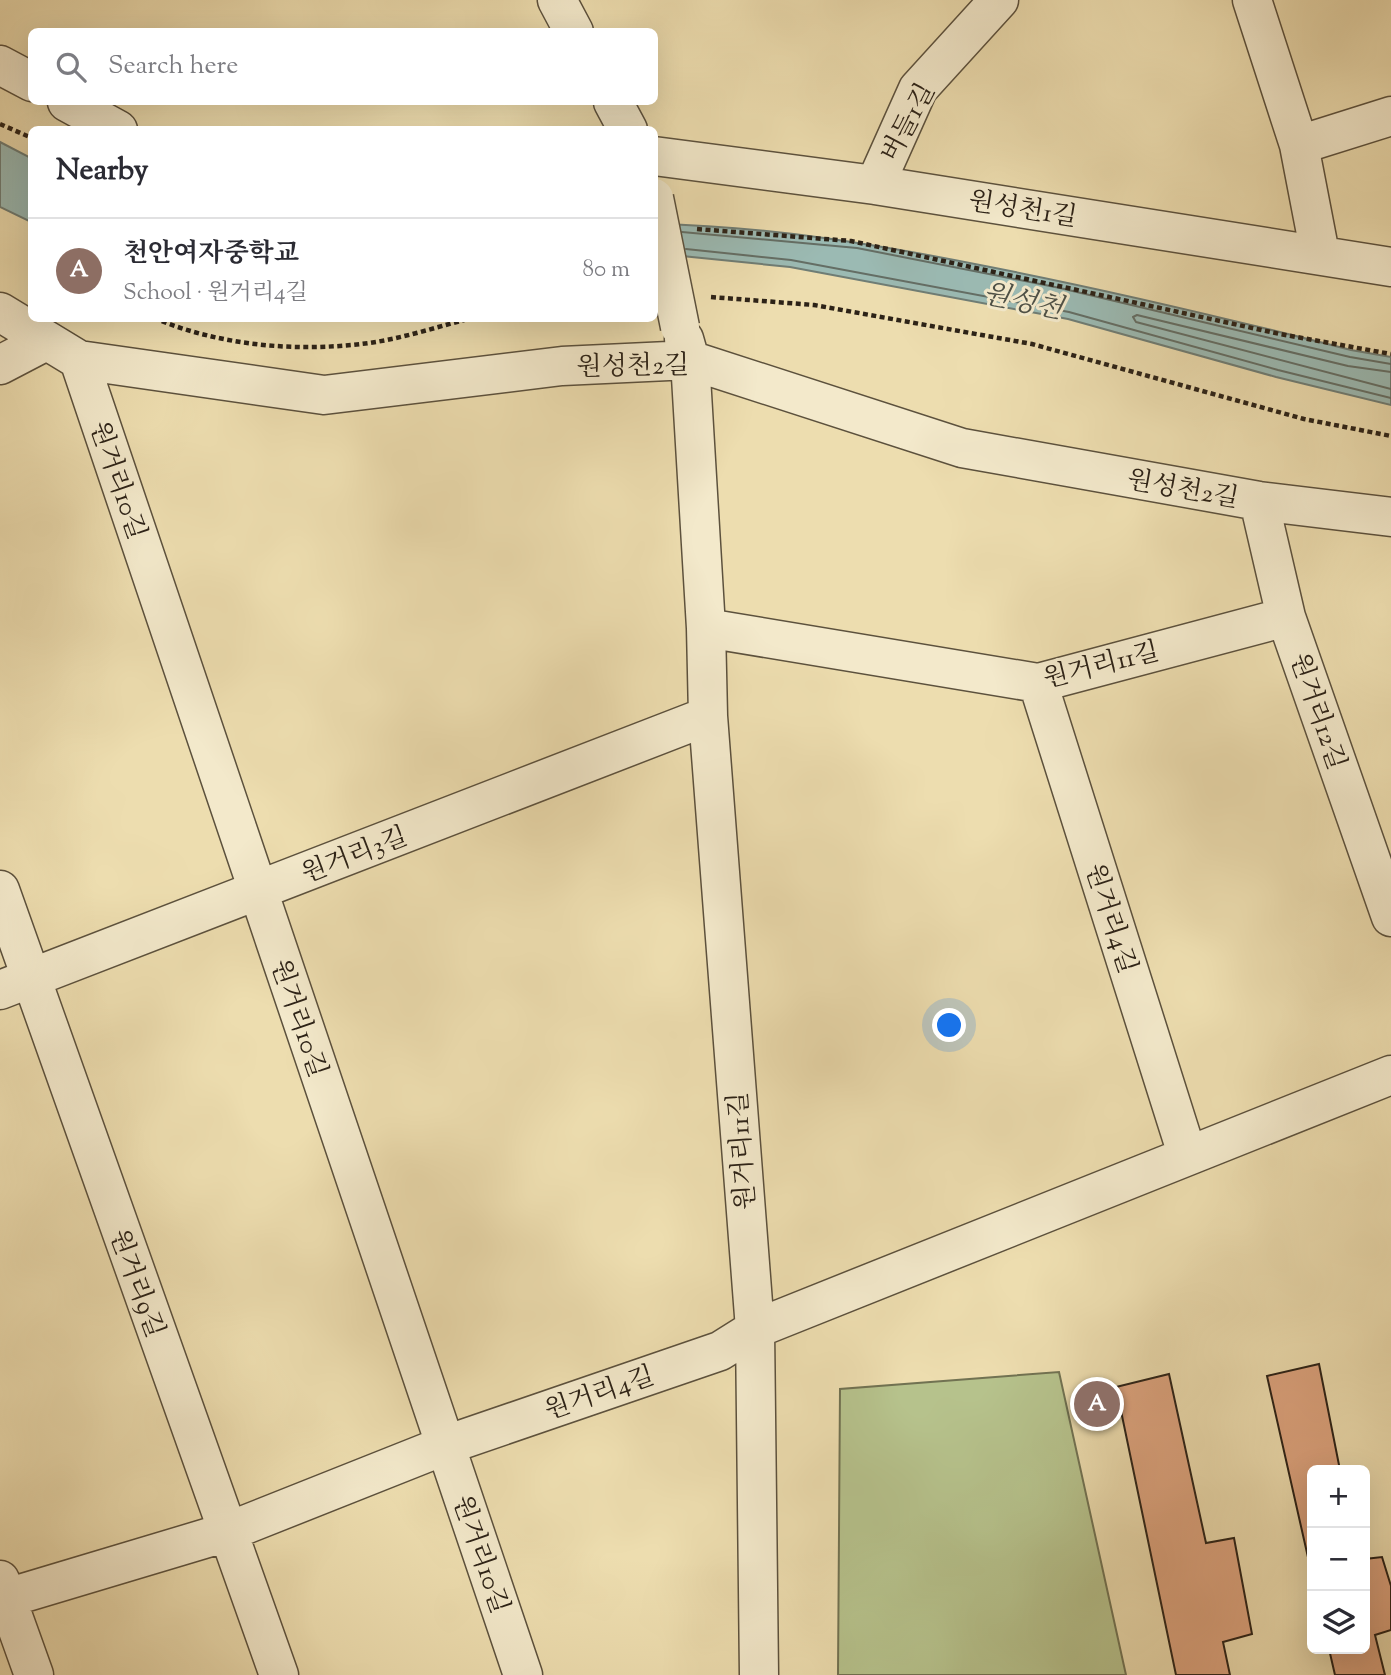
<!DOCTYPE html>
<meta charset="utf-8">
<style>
body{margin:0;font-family:"Sorts Mill Goudy","Noto Serif KR",serif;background:#f7f7f7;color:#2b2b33}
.controls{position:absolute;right:21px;bottom:21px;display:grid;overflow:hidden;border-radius:10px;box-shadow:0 7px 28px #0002}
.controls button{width:63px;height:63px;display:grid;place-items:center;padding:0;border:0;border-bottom:2px solid #e1e1e2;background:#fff;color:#2b2b33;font:35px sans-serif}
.you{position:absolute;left:950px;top:1026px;width:24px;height:24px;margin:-18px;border:5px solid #fff;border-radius:50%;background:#1a73e8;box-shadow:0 0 0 10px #1a73e833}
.badge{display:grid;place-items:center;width:46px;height:46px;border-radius:50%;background:#8f2418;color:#fff;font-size:23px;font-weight:700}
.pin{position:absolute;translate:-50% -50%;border:4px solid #fff;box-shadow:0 2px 7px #0006}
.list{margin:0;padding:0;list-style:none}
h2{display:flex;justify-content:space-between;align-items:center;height:91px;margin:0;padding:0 28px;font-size:30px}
h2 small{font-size:23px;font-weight:400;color:#7c7c81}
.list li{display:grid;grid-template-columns:46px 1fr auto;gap:21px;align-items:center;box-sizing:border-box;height:105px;padding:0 28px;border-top:2px solid #e1e1e2}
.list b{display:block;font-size:26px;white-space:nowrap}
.list p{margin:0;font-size:23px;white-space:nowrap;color:#7c7c81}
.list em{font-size:23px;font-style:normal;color:#7c7c81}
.icon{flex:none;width:38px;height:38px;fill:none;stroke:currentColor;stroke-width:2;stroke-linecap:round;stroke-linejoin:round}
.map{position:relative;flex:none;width:1391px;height:1675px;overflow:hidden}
.search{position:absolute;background:#fff;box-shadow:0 7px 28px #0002;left:28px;top:28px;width:630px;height:77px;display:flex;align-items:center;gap:18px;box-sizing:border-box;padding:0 24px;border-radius:10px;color:#7c7c81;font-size:26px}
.panel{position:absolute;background:#fff;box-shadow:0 7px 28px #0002;left:28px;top:126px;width:630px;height:196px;border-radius:10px}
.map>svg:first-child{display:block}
.green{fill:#b6c28c;stroke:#717252;stroke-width:2}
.water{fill:#9bbab3;stroke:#6f7d75;stroke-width:2}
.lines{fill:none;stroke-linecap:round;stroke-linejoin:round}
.shore{stroke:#646e65;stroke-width:2}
.building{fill:#dca37e;stroke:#2c2217;stroke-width:2}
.minor-casing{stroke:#5c513d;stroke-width:41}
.path{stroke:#2c2217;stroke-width:4.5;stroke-dasharray:5 3.5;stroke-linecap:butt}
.minor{stroke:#f3e9cb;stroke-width:38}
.minor-bridge-casing{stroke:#5c513d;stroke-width:41;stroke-linecap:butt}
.minor-bridge{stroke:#f3e9cb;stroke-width:38}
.labels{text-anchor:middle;stroke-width:6;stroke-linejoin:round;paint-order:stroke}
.street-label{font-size:26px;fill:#2c2217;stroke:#f3e9cb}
.water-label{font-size:28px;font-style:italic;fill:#4d5046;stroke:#f3e9cb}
</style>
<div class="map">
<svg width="1391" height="1675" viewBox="0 0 1391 1675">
<rect width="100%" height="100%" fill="#edddaf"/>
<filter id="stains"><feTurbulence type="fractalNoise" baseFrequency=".00286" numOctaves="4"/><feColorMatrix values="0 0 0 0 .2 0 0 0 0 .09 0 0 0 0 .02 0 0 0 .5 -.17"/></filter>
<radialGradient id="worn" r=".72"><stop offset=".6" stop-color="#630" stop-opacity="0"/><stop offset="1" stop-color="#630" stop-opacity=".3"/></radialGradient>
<path class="green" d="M1059 1372 1126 1675H838L840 1389Z"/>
<path class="water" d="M0 142 31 158V222L0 207Z
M655 224C766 226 875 244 985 266 1108 290 1230 319 1351 350L1391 357V405L1276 377 1068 319 790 267 682 256Z"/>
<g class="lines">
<path class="shore" d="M682 232 857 248 1060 288 1350 357 1391 364
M686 249 791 260 1069 312 1278 370 1391 398
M1391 372 1348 366 1137 315 1133 317 1136 322 1391 389"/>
</g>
<path class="building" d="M1319 1364 1340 1470H1312V1575L1267 1376Z
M1169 1374 1206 1543 1234 1538 1252 1634 1223 1642 1230 1675H1176L1116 1387Z
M1382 1557 1391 1586V1630L1375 1635 1385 1675H1335L1329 1649H1365V1559Z"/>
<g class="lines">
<g class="minor-casing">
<path id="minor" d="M557 0 574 32
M1252 0 1299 145 1320 254
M0 65 32 82
M67 102 118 130
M613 102 628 130
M1299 145 1391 116
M654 156 875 185 1391 267
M875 185 918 89 999 0
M0 312 79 360 324 395 562 366 690 360 962 448 1259 501 1391 517
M684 339 690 360 706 628 708 716 755 1329 759 1675
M79 360 523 1675
M0 365 46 341
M1259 501 1286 617 1391 917
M706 628 1038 683 1286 617
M1038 683 1187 1154
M0 890 279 1675
M0 990 708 716
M0 1580 34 1675
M0 1600 227 1532 446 1445 720 1351 755 1329 1391 1075"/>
</g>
<path class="path" d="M0 124 32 138
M697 229 851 241 1280 334 1391 354
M711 297 814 305 1032 344 1304 419 1391 436
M154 318C218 345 293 352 361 344 398 340 436 327 472 318"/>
<use href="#minor" class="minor"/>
<g class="minor-bridge-casing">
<path id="minor-bridge" d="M654 198 680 327"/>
</g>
<use href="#minor-bridge" class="minor-bridge"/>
</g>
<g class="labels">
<g class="street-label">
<text transform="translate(907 122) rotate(-62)" y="9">버들1길</text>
<text transform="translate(1023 208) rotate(9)" y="9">원성천1길</text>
<text transform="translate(633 365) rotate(-1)" y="9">원성천2길</text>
<text transform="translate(119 480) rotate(71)" y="9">원거리10길</text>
<text transform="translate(1183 488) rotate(10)" y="9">원성천2길</text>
<text transform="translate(1101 664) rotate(-14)" y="9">원거리11길</text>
<text transform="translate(1319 711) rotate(71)" y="9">원거리12길</text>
<text transform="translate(354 854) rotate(-21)" y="9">원거리3길</text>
<text transform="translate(1112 918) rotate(72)" y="9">원거리4길</text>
<text transform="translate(300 1018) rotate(71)" y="9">원거리10길</text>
<text transform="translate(741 1151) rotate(-94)" y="9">원거리11길</text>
<text transform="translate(138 1283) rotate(70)" y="9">원거리9길</text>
<text transform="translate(599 1392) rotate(-19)" y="9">원거리4길</text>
<text transform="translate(482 1554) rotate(71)" y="9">원거리10길</text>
</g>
<g class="water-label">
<text transform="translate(1023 300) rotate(12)" y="10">원성천</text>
</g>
</g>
<rect width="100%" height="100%" filter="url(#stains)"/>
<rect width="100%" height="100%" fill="url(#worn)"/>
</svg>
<div class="controls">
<button>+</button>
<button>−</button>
<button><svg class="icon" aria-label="layers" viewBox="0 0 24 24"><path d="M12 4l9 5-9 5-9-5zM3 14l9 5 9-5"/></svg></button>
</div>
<div class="you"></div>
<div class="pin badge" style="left:1097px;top:1404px;background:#8d6e63">A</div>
<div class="search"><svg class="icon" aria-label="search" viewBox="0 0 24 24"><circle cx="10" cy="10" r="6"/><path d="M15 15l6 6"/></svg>Search here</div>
<section class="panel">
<h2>Nearby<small></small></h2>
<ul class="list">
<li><span class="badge" style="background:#8d6e63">A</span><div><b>천안여자중학교</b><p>School · 원거리4길</p></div><em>80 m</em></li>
</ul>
</section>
</div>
